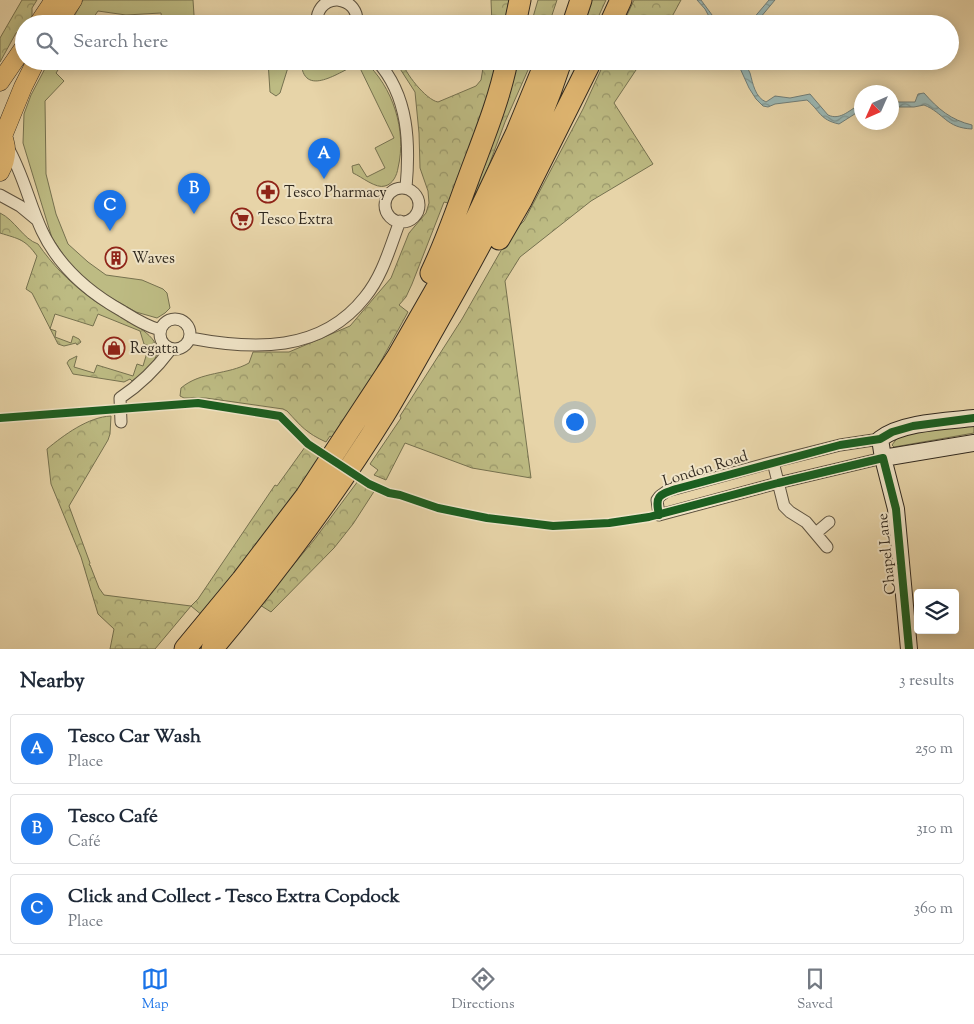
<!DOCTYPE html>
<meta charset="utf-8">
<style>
body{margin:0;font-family:"Sorts Mill Goudy",serif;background:#f2f2f3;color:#1f2937}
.controls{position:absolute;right:15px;bottom:15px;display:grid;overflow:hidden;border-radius:5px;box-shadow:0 2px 12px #0003}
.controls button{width:45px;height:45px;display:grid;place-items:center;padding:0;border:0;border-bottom:1px solid #e0e1e3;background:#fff;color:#1f2937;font:25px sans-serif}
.compass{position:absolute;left:854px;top:85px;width:45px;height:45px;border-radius:50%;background:#fff;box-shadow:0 2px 12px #0003;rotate:225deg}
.you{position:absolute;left:574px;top:421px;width:18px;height:18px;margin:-12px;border:4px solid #fff;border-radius:50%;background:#1a73e8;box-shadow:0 0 0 8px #1a73e833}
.badge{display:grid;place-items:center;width:32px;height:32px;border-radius:50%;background:#1a73e8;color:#fff;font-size:16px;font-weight:700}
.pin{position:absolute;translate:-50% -41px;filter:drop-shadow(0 1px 2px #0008)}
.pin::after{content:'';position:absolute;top:26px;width:18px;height:15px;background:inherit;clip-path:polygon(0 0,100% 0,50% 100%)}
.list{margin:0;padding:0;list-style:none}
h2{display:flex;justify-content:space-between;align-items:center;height:65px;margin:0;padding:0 20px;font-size:21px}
h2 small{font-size:16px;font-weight:400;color:#747a83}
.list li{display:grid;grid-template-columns:32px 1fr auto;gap:15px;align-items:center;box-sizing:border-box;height:70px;margin:0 10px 10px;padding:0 10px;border:1px solid #e0e1e3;border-radius:5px}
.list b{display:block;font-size:19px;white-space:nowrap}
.list p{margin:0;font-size:16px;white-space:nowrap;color:#747a83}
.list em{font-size:16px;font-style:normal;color:#747a83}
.icon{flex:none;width:28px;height:28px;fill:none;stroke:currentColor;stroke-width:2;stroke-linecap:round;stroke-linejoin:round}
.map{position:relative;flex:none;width:974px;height:649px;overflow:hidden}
.search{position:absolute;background:#fff;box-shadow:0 2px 12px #0003;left:15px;right:15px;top:15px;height:55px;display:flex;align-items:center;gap:12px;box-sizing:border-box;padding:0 18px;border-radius:28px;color:#747a83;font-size:19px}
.sheet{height:305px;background:#fff}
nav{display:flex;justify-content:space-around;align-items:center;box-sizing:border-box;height:70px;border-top:1px solid #e0e1e3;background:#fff;font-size:14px;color:#747a83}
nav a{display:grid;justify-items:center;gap:2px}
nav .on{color:#1a73e8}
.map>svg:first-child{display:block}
.green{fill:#bdbb83;stroke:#767250}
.forest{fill:url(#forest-crowns);stroke:#767250}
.water{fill:url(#water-waves);stroke:#707d77}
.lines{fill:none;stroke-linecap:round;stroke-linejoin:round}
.street-casing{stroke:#5e5340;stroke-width:13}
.secondary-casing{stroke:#30281e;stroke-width:18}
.primary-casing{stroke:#30281e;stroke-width:19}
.highway-casing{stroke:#30281e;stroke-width:23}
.street{stroke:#efe3c6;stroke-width:11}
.secondary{stroke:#efe3c6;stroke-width:16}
.primary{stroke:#e4ba74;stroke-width:18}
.highway{stroke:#e4ba74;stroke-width:21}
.cycleway-casing{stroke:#efe3c6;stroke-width:11}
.cycleway{stroke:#1b5e20;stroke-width:8}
.labels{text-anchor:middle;stroke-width:4;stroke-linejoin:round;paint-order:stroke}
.poi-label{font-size:15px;fill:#30281e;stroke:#efe3c6;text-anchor:start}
.street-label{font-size:15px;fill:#30281e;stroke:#efe3c6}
</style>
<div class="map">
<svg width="974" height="649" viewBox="0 0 974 649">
<defs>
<pattern id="forest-crowns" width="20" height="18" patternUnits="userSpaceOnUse" patternTransform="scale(1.25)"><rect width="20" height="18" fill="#bdbb83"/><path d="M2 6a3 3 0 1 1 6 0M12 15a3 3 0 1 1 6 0" fill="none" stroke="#9a986b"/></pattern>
<pattern id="water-waves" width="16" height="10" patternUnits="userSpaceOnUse" patternTransform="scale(1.25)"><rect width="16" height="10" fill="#9ab6b2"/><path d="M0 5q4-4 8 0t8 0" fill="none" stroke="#7e9490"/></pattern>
</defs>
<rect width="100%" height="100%" fill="#e7d4a8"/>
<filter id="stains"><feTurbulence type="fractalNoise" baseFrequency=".004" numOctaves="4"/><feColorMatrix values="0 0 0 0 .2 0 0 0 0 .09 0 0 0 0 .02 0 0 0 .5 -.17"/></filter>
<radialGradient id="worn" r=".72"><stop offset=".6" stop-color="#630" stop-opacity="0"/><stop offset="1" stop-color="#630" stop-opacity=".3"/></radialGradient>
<path class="green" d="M83 0H193L194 15 188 24 162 22 161 13 126 15 98 11 89 24H70Z
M49 61H64L56 73 64 81 45 101 46 174 56 214 68 244 88 262 106 275 142 280 163 289 167 293 170 308 165 313 157 318 136 312 106 295 84 279 69 263 52 238 23 143 24 114 31 95Z
M268 61H290L280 93 276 96 270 92Z
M301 61H364C393 86 407 131 398 168 397 175 393 184 385 186 376 189 362 177 353 173L352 166 359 164 367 177 385 168 375 148 394 138 358 64C340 71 303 100 301 61Z
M974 424V433L894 447 892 445 898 437 909 432Z"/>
<path class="forest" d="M22 0H37L32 8V23L24 24V30L16 33 0 62V38Z
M491 0H511L506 24H492Z
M538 0H557L549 24H531Z
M592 0H606L595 24H584Z
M634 0H681L668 24H623Z
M395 61H402C404 72 426 100 438 102L476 86 481 80 484 62 497 61 491 88 451 211 446 209 448 203 444 202 412 284 406 297 399 305 408 312 348 421 335 440 330 436 326 442C306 433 301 426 287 411L283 409 206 398H184L180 396 181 388C201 371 228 375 249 363L253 352H289L350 326 391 278 409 233 426 213 429 203 428 191 420 168 419 133 415 92Z
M517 61H532L505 122 482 184 463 220Z
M605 61H642L614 103 653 164 591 201 520 257 505 281 531 478 472 468 405 443 386 480 374 475 378 470 370 464 401 418 400 416 462 319 511 233 524 221 583 109Z
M0 213C15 220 23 239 38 244 52 264 68 281 88 296 103 308 121 315 137 326 144 331 156 339 157 349 158 363 142 374 132 381L130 379 124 382 73 374 67 363 69 360 77 356 74 367 94 373 97 365 133 376 137 364 143 366 149 346 144 344 140 331 98 314 93 326 55 314 50 329 56 331 55 337 71 343 73 336 79 339 81 342 77 345 76 343 64 346 58 344 32 293 26 289 37 256C25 239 19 239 0 233Z
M111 416 110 434 108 440 69 506 90 563 89 565H90L99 588 104 595 191 606 198 599 275 485 277 486 305 447 311 445 322 447 318 453 323 457 203 616 191 606 155 649H110L114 629 98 614 81 557 51 484 47 449C64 435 88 417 111 416Z
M358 481 365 486 367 485 375 490 353 524 334 548 271 612 260 605 314 540Z"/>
<path class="water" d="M697 0H701L715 19 752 20 769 0H775L755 24H713L705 9Z
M739 61H745C746 66 748 69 750 73 753 84 755 97 766 102L775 96 790 98 810 94 828 115C841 121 850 109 861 104V110L839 124C820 120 820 111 807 100L775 104 768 107 763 106 756 99 749 88 739 66Z
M924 93C938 109 951 120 972 125V129C946 128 944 113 924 105L914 107H892V102H915L918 94Z"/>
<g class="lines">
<g class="street-casing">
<path id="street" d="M338 0C351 2 358 11 357 24
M317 24C316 11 323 1 336 0
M377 61C409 96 410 144 406 188
M7 146C23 173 29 203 42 231 59 267 88 292 122 311 135 319 146 326 160 330
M385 205a17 17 0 1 1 34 0a17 17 0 1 1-34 0Z
M0 195 20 206 37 220
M160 334a15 15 0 1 1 30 0a15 15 0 1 1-30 0Z
M190 338C253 350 321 353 365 297 383 275 390 247 400 221
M121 422 120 398C141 384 156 369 171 349
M880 439 840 445 773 462 667 491 660 496 657 500 659 515 778 483 883 458
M773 462 784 506 790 512 806 522 827 547
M816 533 829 522"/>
</g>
<g class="secondary-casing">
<path id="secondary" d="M883 458 974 443
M909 649 896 509 883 458 880 439C902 422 947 421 974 418"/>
</g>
<g class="primary-casing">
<path id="primary" d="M38 24 54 0
M57 24 73 0
M0 82 24 47
M0 130C8 144 8 158 0 172
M3 136 23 87 36 61"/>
</g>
<g class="highway-casing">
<path id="highway" d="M515 24 520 0
M573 24 581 0
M610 24 621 0
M499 239 521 201 591 61
M431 273C446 242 457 209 469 177 483 139 499 101 507 61
M185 649 242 580 306 496 398 356 474 223 516 134 546 61
M212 649C274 575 333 497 384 415 405 380 424 345 444 310 490 229 532 150 561 61"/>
</g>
<use href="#street" class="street"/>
<use href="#secondary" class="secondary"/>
<use href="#primary" class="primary"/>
<use href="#highway" class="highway"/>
<g class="cycleway-casing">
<path id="cycleway" d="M0 418 198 403 280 416 308 444 369 484 389 493 400 495 438 508 487 518 553 526 609 523 649 517 778 483 883 458 896 509 909 649
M659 515C655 496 658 495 676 489L840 445 880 439 892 432 913 426 974 418"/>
</g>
<use href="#cycleway" class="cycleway"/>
</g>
<defs>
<g id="pharmacy-ring" transform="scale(1.125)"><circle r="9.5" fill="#efe3c6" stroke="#8f2418" stroke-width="1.5"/><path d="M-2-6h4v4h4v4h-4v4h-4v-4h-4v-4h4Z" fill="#8f2418"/></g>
<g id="supermarket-ring" transform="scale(1.125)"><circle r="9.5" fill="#efe3c6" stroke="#8f2418" stroke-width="1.5"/><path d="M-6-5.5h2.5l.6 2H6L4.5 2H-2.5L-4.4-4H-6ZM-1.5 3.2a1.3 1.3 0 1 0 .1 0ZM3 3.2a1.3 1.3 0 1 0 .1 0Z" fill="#8f2418"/></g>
<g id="building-ring" transform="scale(1.125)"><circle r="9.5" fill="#efe3c6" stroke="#8f2418" stroke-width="1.5"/><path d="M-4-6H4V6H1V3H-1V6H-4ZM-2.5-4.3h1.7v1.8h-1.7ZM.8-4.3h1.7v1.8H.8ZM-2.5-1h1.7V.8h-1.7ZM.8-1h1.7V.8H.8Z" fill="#8f2418"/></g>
<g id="shop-ring" transform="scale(1.125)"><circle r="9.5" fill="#efe3c6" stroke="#8f2418" stroke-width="1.5"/><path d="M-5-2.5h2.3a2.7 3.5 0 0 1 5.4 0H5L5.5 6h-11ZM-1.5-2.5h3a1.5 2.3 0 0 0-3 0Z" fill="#8f2418"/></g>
</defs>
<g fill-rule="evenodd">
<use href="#pharmacy-ring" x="268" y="192"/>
<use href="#supermarket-ring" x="242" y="219"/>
<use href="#building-ring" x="116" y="258"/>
<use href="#shop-ring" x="114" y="348"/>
</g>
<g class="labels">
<g class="poi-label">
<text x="284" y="197">Tesco Pharmacy</text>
<text x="258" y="224">Tesco Extra</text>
<text x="132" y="263">Waves</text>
<text x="130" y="353">Regatta</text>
</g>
<g class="street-label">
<text transform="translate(705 468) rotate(-17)" y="5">London Road</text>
<text transform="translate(886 554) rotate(-96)" y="5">Chapel Lane</text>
</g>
</g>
<rect width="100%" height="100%" filter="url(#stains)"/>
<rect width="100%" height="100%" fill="url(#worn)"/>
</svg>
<div class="controls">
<button><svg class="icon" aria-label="layers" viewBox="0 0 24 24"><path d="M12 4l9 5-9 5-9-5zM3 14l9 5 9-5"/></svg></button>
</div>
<svg class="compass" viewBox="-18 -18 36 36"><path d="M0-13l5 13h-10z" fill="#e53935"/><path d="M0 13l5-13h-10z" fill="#747a83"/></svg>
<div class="you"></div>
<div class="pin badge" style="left:324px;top:179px">A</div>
<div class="pin badge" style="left:194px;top:214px">B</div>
<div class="pin badge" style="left:110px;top:231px">C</div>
<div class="search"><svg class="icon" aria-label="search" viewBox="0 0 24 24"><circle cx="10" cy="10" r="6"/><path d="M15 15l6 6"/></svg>Search here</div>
</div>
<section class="sheet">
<h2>Nearby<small>3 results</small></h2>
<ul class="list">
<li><span class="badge">A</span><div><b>Tesco Car Wash</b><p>Place</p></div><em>250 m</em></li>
<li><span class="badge">B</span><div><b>Tesco Café</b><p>Café</p></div><em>310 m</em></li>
<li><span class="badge">C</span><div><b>Click and Collect - Tesco Extra Copdock</b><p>Place</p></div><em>360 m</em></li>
</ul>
</section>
<nav>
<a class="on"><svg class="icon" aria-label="map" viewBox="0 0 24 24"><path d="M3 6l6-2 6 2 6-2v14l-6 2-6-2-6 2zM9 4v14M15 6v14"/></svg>Map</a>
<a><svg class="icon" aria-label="directions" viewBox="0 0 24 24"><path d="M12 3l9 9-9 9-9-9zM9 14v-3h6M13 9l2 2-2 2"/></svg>Directions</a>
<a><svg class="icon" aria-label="saved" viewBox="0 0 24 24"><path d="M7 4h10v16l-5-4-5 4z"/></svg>Saved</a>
</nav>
